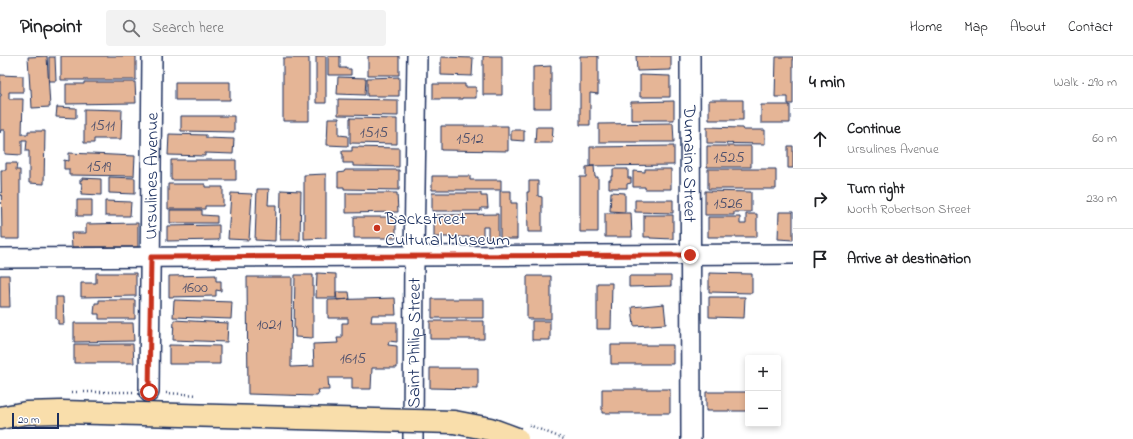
<!DOCTYPE html>
<meta charset="utf-8">
<style>
body{margin:0;font-family:"Indie Flower",sans-serif;background:#f2f2f2;color:#202124}
.controls{position:absolute;right:12px;bottom:12px;display:grid;overflow:hidden;border-radius:4px;box-shadow:0 2px 6px #0003}
.controls button{width:36px;height:36px;display:grid;place-items:center;padding:0;border:0;border-bottom:1px solid #e0e0e0;background:#fff;color:#202124;font:20px sans-serif}
.scale{position:absolute;left:12px;bottom:10px;width:47px;box-sizing:border-box;padding-left:4px;border:2px solid #1b2f5e;border-top:0;font-size:11px;line-height:14px;white-space:nowrap;color:#1b2f5e;-webkit-text-stroke:3px #fff;paint-order:stroke}
.stop{position:absolute;width:12px;height:12px;margin:-9px;border:3px solid #c8321e;border-radius:50%;background:#fff}
.stop.end{background:#c8321e;border-color:#fff;box-shadow:0 1px 4px #0008}
.list{margin:0;padding:0;list-style:none}
h2{display:flex;justify-content:space-between;align-items:center;height:52px;margin:0;padding:0 16px;font-size:17px}
h2 small{font-size:13px;font-weight:400;color:#757577}
.list li{display:grid;grid-template-columns:26px 1fr auto;gap:12px;align-items:center;box-sizing:border-box;height:60px;padding:0 16px;border-top:1px solid #e0e0e0}
.list b{display:block;font-size:15px;white-space:nowrap}
.list p{margin:0;font-size:13px;white-space:nowrap;color:#757577}
.list em{font-size:13px;font-style:normal;color:#757577}
.icon{flex:none;width:22px;height:22px;fill:none;stroke:currentColor;stroke-width:2;stroke-linecap:round;stroke-linejoin:round}
.map{position:relative;flex:none;width:793px;height:383px;overflow:hidden}
header{display:flex;align-items:center;gap:24px;box-sizing:border-box;height:56px;padding:0 20px;background:#fff;border-bottom:1px solid #e0e0e0}
header strong{font-size:19px}
nav{display:flex;gap:22px;margin-inline-start:auto;font-size:14px}
.search{width:280px;height:36px;background:#f2f2f2;display:flex;align-items:center;gap:10px;box-sizing:border-box;padding:0 14px;border-radius:4px;color:#757577;font-size:15px}
main{display:flex}
aside{flex:1;background:#fff}
.map>svg:first-child{display:block}
.building{fill:#e5b596;stroke:#1b2f5e}
.lines{fill:none;stroke-linecap:round;stroke-linejoin:round}
.minor-casing{stroke:#1b2f5e;stroke-width:22}
.motorway-casing{stroke:#1b2f5e;stroke-width:25}
.path{stroke:#1b2f5e;stroke-width:2.5;stroke-dasharray:1 3;stroke-linecap:butt}
.minor{stroke:#fff;stroke-width:19}
.motorway{stroke:#f9deab;stroke-width:22}
.motorway-bridge-casing{stroke:#1b2f5e;stroke-width:25;stroke-linecap:butt}
.motorway-bridge{stroke:#f9deab;stroke-width:22}
.route{stroke:#c8321e;stroke-width:5}
.poi-dot{fill:#c8321e;stroke:#fff;stroke-width:1.5}
.labels{text-anchor:middle;stroke-width:3;stroke-linejoin:round;paint-order:stroke}
.number-label{font-size:16px;fill:#4e506c}
.street-label{font-size:18px;fill:#1b2f5e;stroke:#fff}
.poi-label{font-size:18px;fill:#1b2f5e;stroke:#fff;text-anchor:start}
</style>
<header>
<strong>Pinpoint</strong>
<div class="search"><svg class="icon" aria-label="search" viewBox="0 0 24 24"><circle cx="10" cy="10" r="6"/><path d="M15 15l6 6"/></svg>Search here</div>
<nav><a>Home</a><a>Map</a><a>About</a><a>Contact</a></nav>
</header>
<main>
<div class="map">
<svg width="793" height="383" viewBox="0 0 793 383">
<rect width="100%" height="100%" fill="#fff"/>
<filter id="ink" filterUnits="userSpaceOnUse"><feTurbulence type="fractalNoise" baseFrequency=".025" numOctaves="2"/><feDisplacementMap in="SourceGraphic" scale="8" xChannelSelector="R" yChannelSelector="G"/><feConvolveMatrix kernelMatrix="1 2 1 2 8 2 1 2 1" color-interpolation-filters="sRGB"/></filter>
<g filter="url(#ink)">
<path class="building" d="M47 0 50 51 32 52 31 33H30L28 1Z
M61 0H136V24H61Z
M316 0H326V47H316Z
M328 0H340V12H346V13H351V19H328Z
M368 0H399V19H368Z
M483 0H502V39H483Z
M580 0H598V38L590 37V69H580Z
M636 0H671V14L637 15Z
M49 1H55L56 25H49Z
M441 1 473 2 472 20 441 19Z
M776 1H793V48H788V41H775Z
M283 2H309V65H283Z
M551 10V52H533V11Z
M0 19 23 20V36H9V43H23L22 78H28V75H45L44 128 29 127V95H26L27 84H22V99L5 98V74H1L0 77V40H1V38H0Z
M640 19 670 20V41H640Z
M338 21 366 22 365 39 337 38Z
M399 21V40H367V22Z
M84 26H135L136 47 66 48V28H84Z
M175 26H230V44H175Z
M433 28H465V31H476V42H462V43H433Z
M338 43 398 44V60L338 59Z
M709 44H743V64H709Z
M674 45V64H631V46Z
M761 49H790V67H761Z
M57 51 76 52V62L56 61Z
M84 53 122 54 121 83H94V87H84Z
M181 60H234V76L181 75Z
M328 62H339V79L348 80V90L327 89Z
M350 62 397 63V88L350 87Z
M673 67 674 86H599V68Z
M441 70H508V95L441 94Z
M536 71H553L552 87H535Z
M707 71 742 72 743 74H765V88L707 87Z
M511 74H524V85L511 84Z
M169 78 206 79V82L234 83 233 98 205 97V100L168 99Z
M674 90V109L590 110V91Z
M707 90H751V111H707Z
M788 90H793V112H788Z
M352 91 399 92V111L353 110V107H343V98H342V95H352Z
M69 97 135 100 134 120 69 119V113H64V104L69 105Z
M171 104H236V124H171Z
M6 107H17L16 114H20V183H2L1 114H6Z
M594 110 595 121H598V176H580V121H586V111Z
M613 113H628V122H631V127L627 128V132H609V124H611V120H613Z
M645 113H671V133H645V131H633V115L645 116Z
M708 113H776V133H708Z
M345 114H399V134L344 133V131H338V117L344 116Z
M326 118V182L304 183V119Z
M432 120H470V124H501V134H432Z
M109 121 135 122V138L109 137Z
M82 122 101 123V139L81 138 82 127H80V124H82Z
M529 125H538V140L542 141V176H528L527 136H529Z
M168 128H205V131H223V150H205V153H168Z
M257 133H269L268 149H276L275 185 255 184Z
M281 134 301 135 300 184H280Z
M500 135H511V147H517V183H500Z
M705 135 751 136V156H734V159H705Z
M611 136 625 137V156L610 155Z
M231 137 252 138 249 184 228 183Z
M346 137H397L398 156 346 157Z
M432 137H481V140H487L488 152H481V155H432Z
M77 144H92V160H77Z
M635 144H673V157L635 156Z
M105 145 131 146 130 160H105Z
M170 154H202V159L217 160V167H170Z
M779 156H793V184L778 183Z
M605 157H631L632 181H605Z
M498 158V183H488V171H483V181H434V159Z
M746 158H757V181H708V161H740V168H746Z
M644 159H673V183L650 182V181H644Z
M354 161H396V182H354Z
M138 167V191H72L71 177H86V168Z
M219 169V184L167 185V170Z
M96 217H136V240L81 241V227H96Z
M317 217 336 218V242H316Z
M709 217 752 218V237L709 236Z
M0 219H9L10 251H0Z
M216 219V225H221V235L216 234V240L169 241V220Z
M295 219H313V282L295 281V273H294Z
M527 220H551V263H527Z
M629 220H671V230L629 231Z
M247 221H292L291 311 314 310 313 288 338 287 337 282H342V267H348V262H328V244L395 242 396 259H372L371 266H397V286L389 285 388 289 397 290V312H372L371 333H352V322H328L329 334H318L319 337 317 340 248 338Z
M597 227H612L611 273H597Z
M336 236H349L350 243 337 244Z
M56 241H63L64 268H58V264L56 263Z
M709 241H745L744 262 709 261Z
M432 243H484V262H432Z
M99 244H135V263H99V258H94L95 247H99Z
M174 244 232 246 231 263 173 261Z
M664 248 666 268 634 270 632 251Z
M174 264 228 267 227 286 173 284Z
M430 265H484V283H430Z
M532 265H550V284H532Z
M74 267H133L134 285 74 286Z
M74 288H133L134 307H74Z
M169 289 220 290V308H169Z
M611 289H673V308H611Z
M430 312H478V333L430 332Z
M602 333H670V357H602Z
M706 336H748V355H706Z"/>
<g class="lines">
<g class="minor-casing">
<g id="minor">
<path id="s1" d="M690 0 691 383"/>
<path d="M0 202 793 198"/>
<path id="s2" d="M149 336 152 0"/>
<path id="s3" d="M413 383 414 199 417 0"/>
</g>
</g>
<g class="motorway-casing">
<path id="motorway" d="M0 362 26 357 61 356"/>
</g>
<path class="path" d="M72 336H133
M166 337 197 339
M529 369 564 383"/>
<use href="#minor" class="minor"/>
<use href="#motorway" class="motorway"/>
<g class="motorway-bridge-casing">
<path id="motorway-bridge" d="M61 356 454 366 490 373 517 383"/>
</g>
<use href="#motorway-bridge" class="motorway-bridge"/>
</g>
</g>
<g class="lines" filter="url(#ink)">
<path class="route" d="M149 336 151 201 690 199"/>
</g>
<circle class="poi-dot" cx="377" cy="172" r="4"/>
<g class="labels">
<g class="number-label">
<text x="103" y="74">1511</text>
<text x="374" y="81">1515</text>
<text x="470" y="87">1512</text>
<text x="729" y="106">1525</text>
<text x="99" y="115">1519</text>
<text x="728" y="152">1526</text>
<text x="195" y="236">1600</text>
<text x="269" y="273">1021</text>
<text x="353" y="307">1615</text>
</g>
<g class="street-label">
<text dy="6" stroke="none"><textPath href="#s1" startOffset="108">Dumaine Street</textPath></text>
<text dy="6" stroke="none"><textPath href="#s2" startOffset="216">Ursulines Avenue</textPath></text>
<text dy="6" stroke="none"><textPath href="#s3" startOffset="96">Saint Philip Street</textPath></text>
</g>
<g class="poi-label">
<text x="385" y="168">Backstreet<tspan x="385" dy="21">Cultural Museum</tspan></text>
</g>
</g>
</svg>
<div class="controls">
<button>+</button>
<button>−</button>
</div>
<div class="scale">20 m</div>
<div class="stop" style="left:149px;top:336px"></div>
<div class="stop end" style="left:690px;top:199px"></div>
</div>
<aside>
<h2>4 min<small>Walk · 290 m</small></h2>
<ul class="list">
<li><svg class="icon" aria-label="ahead" viewBox="0 0 24 24"><path d="M12 20V5M6 11l6-6 6 6"/></svg><div><b>Continue</b><p>Ursulines Avenue</p></div><em>60 m</em></li>
<li><svg class="icon" aria-label="right" viewBox="0 0 24 24"><path d="M7 20v-9h11M14 6l5 5-5 5"/></svg><div><b>Turn right</b><p>North Robertson Street</p></div><em>230 m</em></li>
<li><svg class="icon" aria-label="arrive" viewBox="0 0 24 24"><path d="M6 21V4h12l-3 4 3 4H6"/></svg><div><b>Arrive at destination</b></div></li>
</ul>
</aside>
</main>
